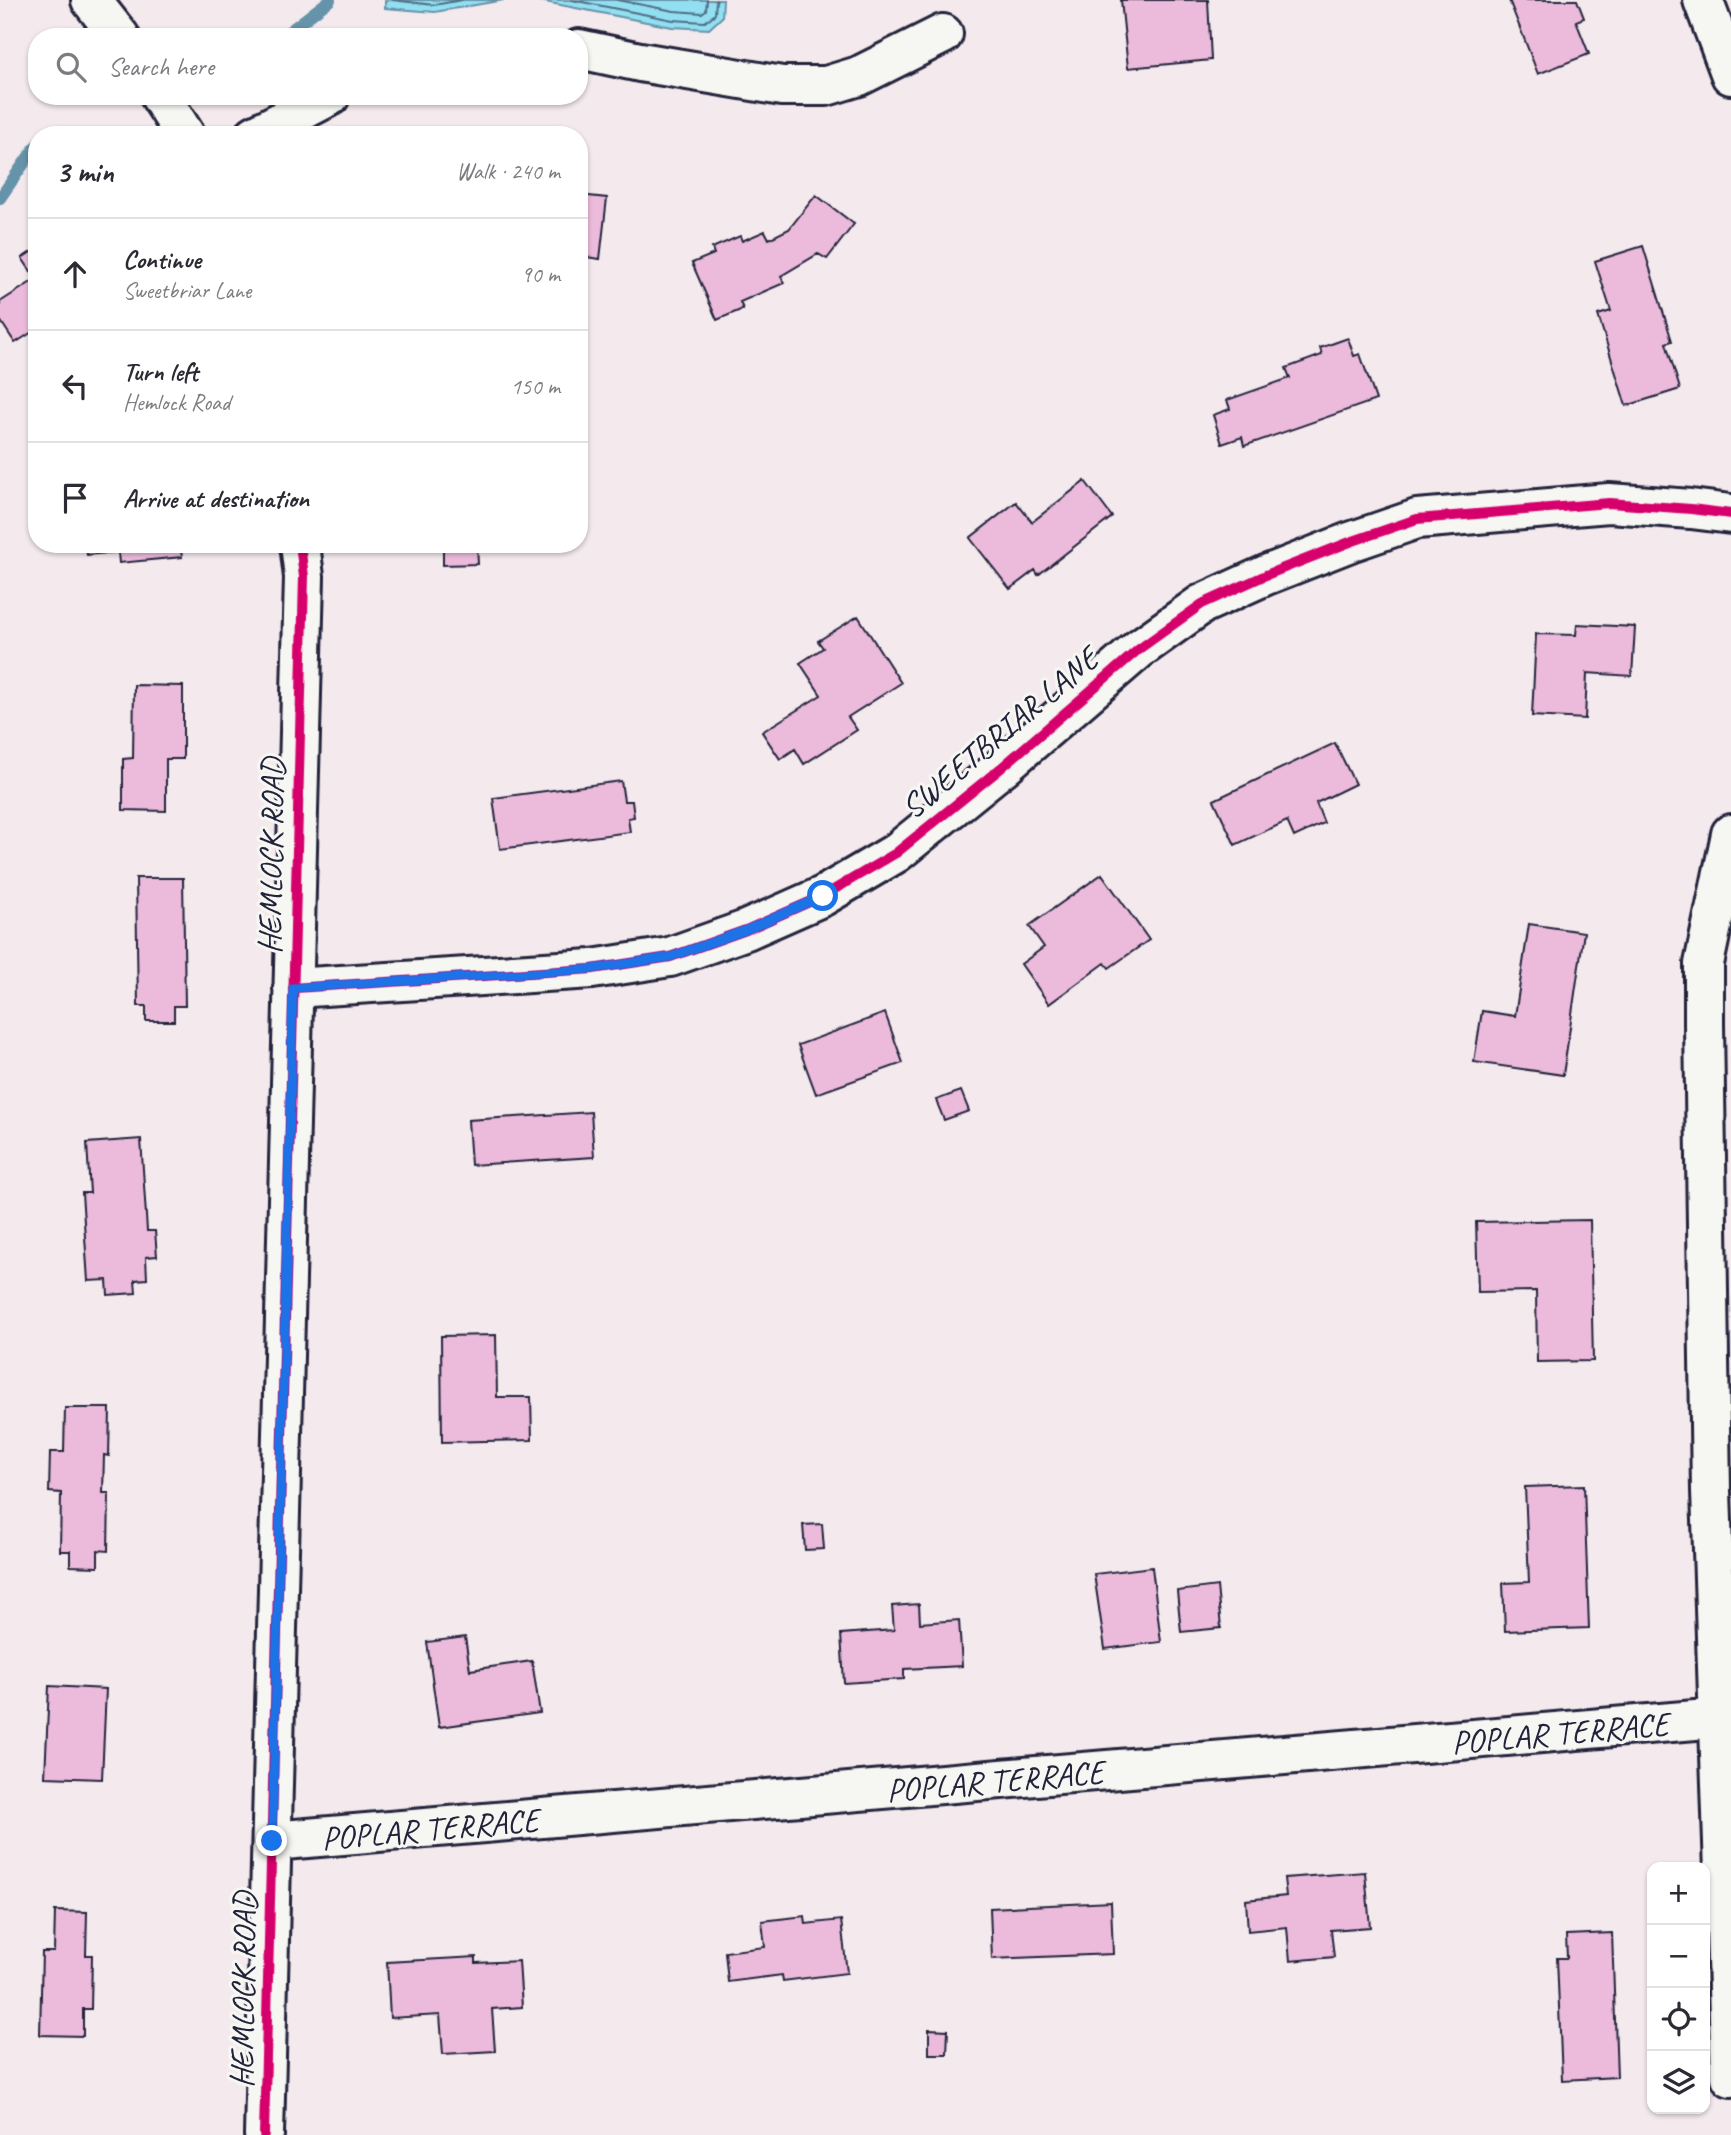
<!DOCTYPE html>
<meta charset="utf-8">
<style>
body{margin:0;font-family:Caveat,sans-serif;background:#f7f7f7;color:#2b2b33}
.controls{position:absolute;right:21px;bottom:21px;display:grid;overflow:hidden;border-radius:14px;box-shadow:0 2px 5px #0004}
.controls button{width:63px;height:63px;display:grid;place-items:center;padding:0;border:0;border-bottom:2px solid #e1e1e2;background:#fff;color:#2b2b33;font:35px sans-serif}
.stop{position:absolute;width:21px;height:21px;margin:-16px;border:5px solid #1a73e8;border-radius:50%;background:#fff}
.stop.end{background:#1a73e8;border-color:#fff;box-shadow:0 2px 7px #0008}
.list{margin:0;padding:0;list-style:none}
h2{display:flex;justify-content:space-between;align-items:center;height:91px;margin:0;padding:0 28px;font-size:30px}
h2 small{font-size:23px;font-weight:400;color:#7c7c81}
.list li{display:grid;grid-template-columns:46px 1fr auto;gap:21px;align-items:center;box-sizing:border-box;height:112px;padding:0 28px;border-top:2px solid #e1e1e2}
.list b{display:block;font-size:26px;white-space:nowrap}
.list p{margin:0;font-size:23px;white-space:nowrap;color:#7c7c81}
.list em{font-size:23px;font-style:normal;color:#7c7c81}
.icon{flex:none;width:38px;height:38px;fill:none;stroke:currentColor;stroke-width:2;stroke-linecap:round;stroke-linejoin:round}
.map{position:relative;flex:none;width:1731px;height:2135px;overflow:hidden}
.search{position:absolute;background:#fff;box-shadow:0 2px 5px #0004;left:28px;top:28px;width:560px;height:77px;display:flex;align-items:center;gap:18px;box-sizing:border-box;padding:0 24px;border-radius:28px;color:#7c7c81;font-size:26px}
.panel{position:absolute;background:#fff;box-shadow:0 2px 5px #0004;left:28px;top:126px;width:560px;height:427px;border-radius:28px}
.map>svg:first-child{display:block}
.water{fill:#92dff2;stroke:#6593a9;stroke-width:2}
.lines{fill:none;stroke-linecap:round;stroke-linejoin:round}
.shore{stroke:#4f6e84;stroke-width:2}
.stream{stroke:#6593a9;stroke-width:12}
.building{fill:#ecbbdc;stroke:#22223b;stroke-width:2}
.minor-casing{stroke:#22223b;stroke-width:44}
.minor{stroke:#f6f6f2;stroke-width:38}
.cycleway-casing{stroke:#f6f6f2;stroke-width:15}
.cycleway{stroke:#d6006c;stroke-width:10}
.route{stroke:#1a73e8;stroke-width:9}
.labels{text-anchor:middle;stroke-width:6;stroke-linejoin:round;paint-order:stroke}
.street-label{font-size:33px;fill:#22223b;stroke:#f6f6f2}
</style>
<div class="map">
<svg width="1731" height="2135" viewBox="0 0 1731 2135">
<rect width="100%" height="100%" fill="#f4eaee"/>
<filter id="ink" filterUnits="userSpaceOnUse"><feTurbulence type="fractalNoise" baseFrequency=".0143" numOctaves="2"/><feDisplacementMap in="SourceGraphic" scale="14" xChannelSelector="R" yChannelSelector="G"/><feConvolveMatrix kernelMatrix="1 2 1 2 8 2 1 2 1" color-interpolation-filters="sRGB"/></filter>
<g filter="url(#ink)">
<path class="water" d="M385 0H504L435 12 385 8Z
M535 0H723L722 17 709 29 672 27Z"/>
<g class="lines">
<path class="shore" d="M392 0 434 5 462 0
M572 0 673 20 705 22 715 14 716 0
M617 0 674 11 702 13 706 10 707 0"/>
<path class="stream" d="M282 37 330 0
M0 198 36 146"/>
</g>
<path class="building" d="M1121 0H1208L1211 60 1128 68Z
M1509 0H1577L1584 18 1576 21 1589 54 1538 74Z
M579 195 607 198 600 259 579 256Z
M816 195 854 224 827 259 818 254 781 276 784 283 740 302 743 309 717 320 692 263 714 254 712 248 740 236 742 241 765 231 769 239 789 229Z
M1643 246 1672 341 1666 343 1680 389 1626 406 1598 315 1611 311 1595 261Z
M37 248V329L15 343 0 320V302L36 279 22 258Z
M1348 338 1354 356 1360 354 1376 400 1244 446 1242 437 1222 444 1213 415 1230 409 1227 400 1290 378 1286 368 1322 355 1320 348Z
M1085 481 1112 517 1038 575 1035 570 1010 589 970 538 1016 502 1032 522Z
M86 544H180L182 557 119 563 118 552 87 555Z
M443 544H477L478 564 443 565Z
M858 616 901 683 848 717 857 730 804 764 795 749 780 759 762 732 821 695 800 663 823 648 818 641Z
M1577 624 1635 627 1632 676 1587 673 1585 719 1532 716 1536 634 1576 635Z
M134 685 183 686V759H166V811L123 810V759L133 758Z
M1335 743 1355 784 1316 803 1324 823 1294 837 1287 821 1235 845 1214 800Z
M621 781 624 801H632L634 817 628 818 630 832 500 849 493 798Z
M1102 874 1149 940 1109 968 1105 963 1049 1004 1021 964 1044 947 1029 926Z
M136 878H183L185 1006H174V1021H146V1006H138Z
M1529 924 1584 932 1563 1075 1474 1062 1482 1011 1515 1016Z
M885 1013 903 1063 816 1094 798 1045Z
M961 1091 969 1111 944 1120 936 1100Z
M591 1112 594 1157 471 1165 468 1120Z
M141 1139 147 1231H155L157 1256 146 1257 147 1279 135 1280 136 1293 108 1295 107 1280 88 1281 82 1193H90L87 1143Z
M1590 1220 1593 1361 1537 1362 1536 1291 1478 1292 1476 1222Z
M496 1335 497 1397H531L532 1440 442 1442 441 1336Z
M65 1408H110L109 1456 104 1455 103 1493H109L108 1551 98 1550V1567L70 1566V1551H60L61 1493 49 1492 50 1452H64Z
M1584 1485 1589 1628 1505 1631 1503 1583 1529 1582 1525 1487Z
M822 1524 824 1549 805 1550 803 1525Z
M1152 1567 1161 1642 1105 1649 1094 1574Z
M1217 1586 1221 1628 1181 1632 1177 1591Z
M919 1604 920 1623 959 1620 962 1666 904 1669V1679L844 1683 841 1634 894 1630 892 1606Z
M465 1637 470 1670 532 1661 540 1713 439 1727 427 1642Z
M49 1686 106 1689 102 1779 45 1777Z
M1365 1872 1370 1927 1331 1930 1334 1957 1290 1961 1287 1927 1248 1931 1246 1900 1286 1896 1284 1878Z
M1111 1902 1113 1954 992 1959 990 1908Z
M55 1911 87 1912 86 1955H92L91 2009H83V2036L40 2035 42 1952H54Z
M805 1916 806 1924 841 1920 847 1973 783 1981 782 1975 728 1982 725 1952 765 1947 762 1921Z
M1612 1933 1617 2077 1562 2080 1557 1958H1567L1566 1935Z
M476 1957V1963L519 1961 522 2007 492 2009 495 2051 443 2054 440 2015 390 2018 387 1962Z
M929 2029 948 2030 947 2054H929Z"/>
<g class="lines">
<g class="minor-casing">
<path id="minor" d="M91 0 120 37
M1703 0 1731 75
M579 49 640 62 782 86H826L859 76 943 34
M160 96 185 135
M255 135 330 96
M1731 834 1704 964V1024L1711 1491 1731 2077
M293 988 592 969 670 957 746 930 823 896 896 853 1001 768 1139 649 1202 604 1266 575 1350 542 1417 519 1609 503 1691 509 1731 514
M272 1841 1719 1718
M264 2135 304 577 300 544"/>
</g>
<use href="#minor" class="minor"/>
<g class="cycleway-casing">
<path id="cycleway" d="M293 988 592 969 670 957 746 930 823 896 896 853 1001 768 1139 649 1202 604 1266 575 1350 542 1417 519 1609 503 1691 509 1731 514
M264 2135 304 577 300 544"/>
</g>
<use href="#cycleway" class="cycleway"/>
</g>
</g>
<g class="lines" filter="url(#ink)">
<path class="route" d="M272 1841 293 988 592 969 670 957 746 930 823 896"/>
</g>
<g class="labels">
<g class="street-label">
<text transform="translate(999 732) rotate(-40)" y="12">SWEETBRIAR LANE</text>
<text transform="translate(270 856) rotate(-89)" y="12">HEMLOCK ROAD</text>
<text transform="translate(1560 1732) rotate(-5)" y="12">POPLAR TERRACE</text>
<text transform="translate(995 1780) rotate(-5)" y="12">POPLAR TERRACE</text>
<text transform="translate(430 1828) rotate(-5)" y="12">POPLAR TERRACE</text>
<text transform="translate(242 1990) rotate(-89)" y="12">HEMLOCK ROAD</text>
</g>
</g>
</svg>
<div class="controls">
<button>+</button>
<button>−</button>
<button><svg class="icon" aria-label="locate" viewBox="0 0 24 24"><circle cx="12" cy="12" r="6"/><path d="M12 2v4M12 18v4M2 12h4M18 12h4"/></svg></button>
<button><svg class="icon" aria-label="layers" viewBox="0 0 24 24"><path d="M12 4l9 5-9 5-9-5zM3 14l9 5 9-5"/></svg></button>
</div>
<div class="stop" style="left:823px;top:896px"></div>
<div class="stop end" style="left:272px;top:1841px"></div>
<div class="search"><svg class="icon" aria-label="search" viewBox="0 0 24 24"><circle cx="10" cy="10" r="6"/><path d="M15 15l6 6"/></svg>Search here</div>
<section class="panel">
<h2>3 min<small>Walk · 240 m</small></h2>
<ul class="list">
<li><svg class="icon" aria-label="ahead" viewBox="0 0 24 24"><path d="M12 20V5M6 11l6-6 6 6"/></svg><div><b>Continue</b><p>Sweetbriar Lane</p></div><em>90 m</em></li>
<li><svg class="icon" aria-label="left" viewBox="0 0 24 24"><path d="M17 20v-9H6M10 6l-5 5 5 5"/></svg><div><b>Turn left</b><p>Hemlock Road</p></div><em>150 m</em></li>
<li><svg class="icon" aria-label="arrive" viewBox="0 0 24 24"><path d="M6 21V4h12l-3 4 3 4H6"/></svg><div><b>Arrive at destination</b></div></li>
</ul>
</section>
</div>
